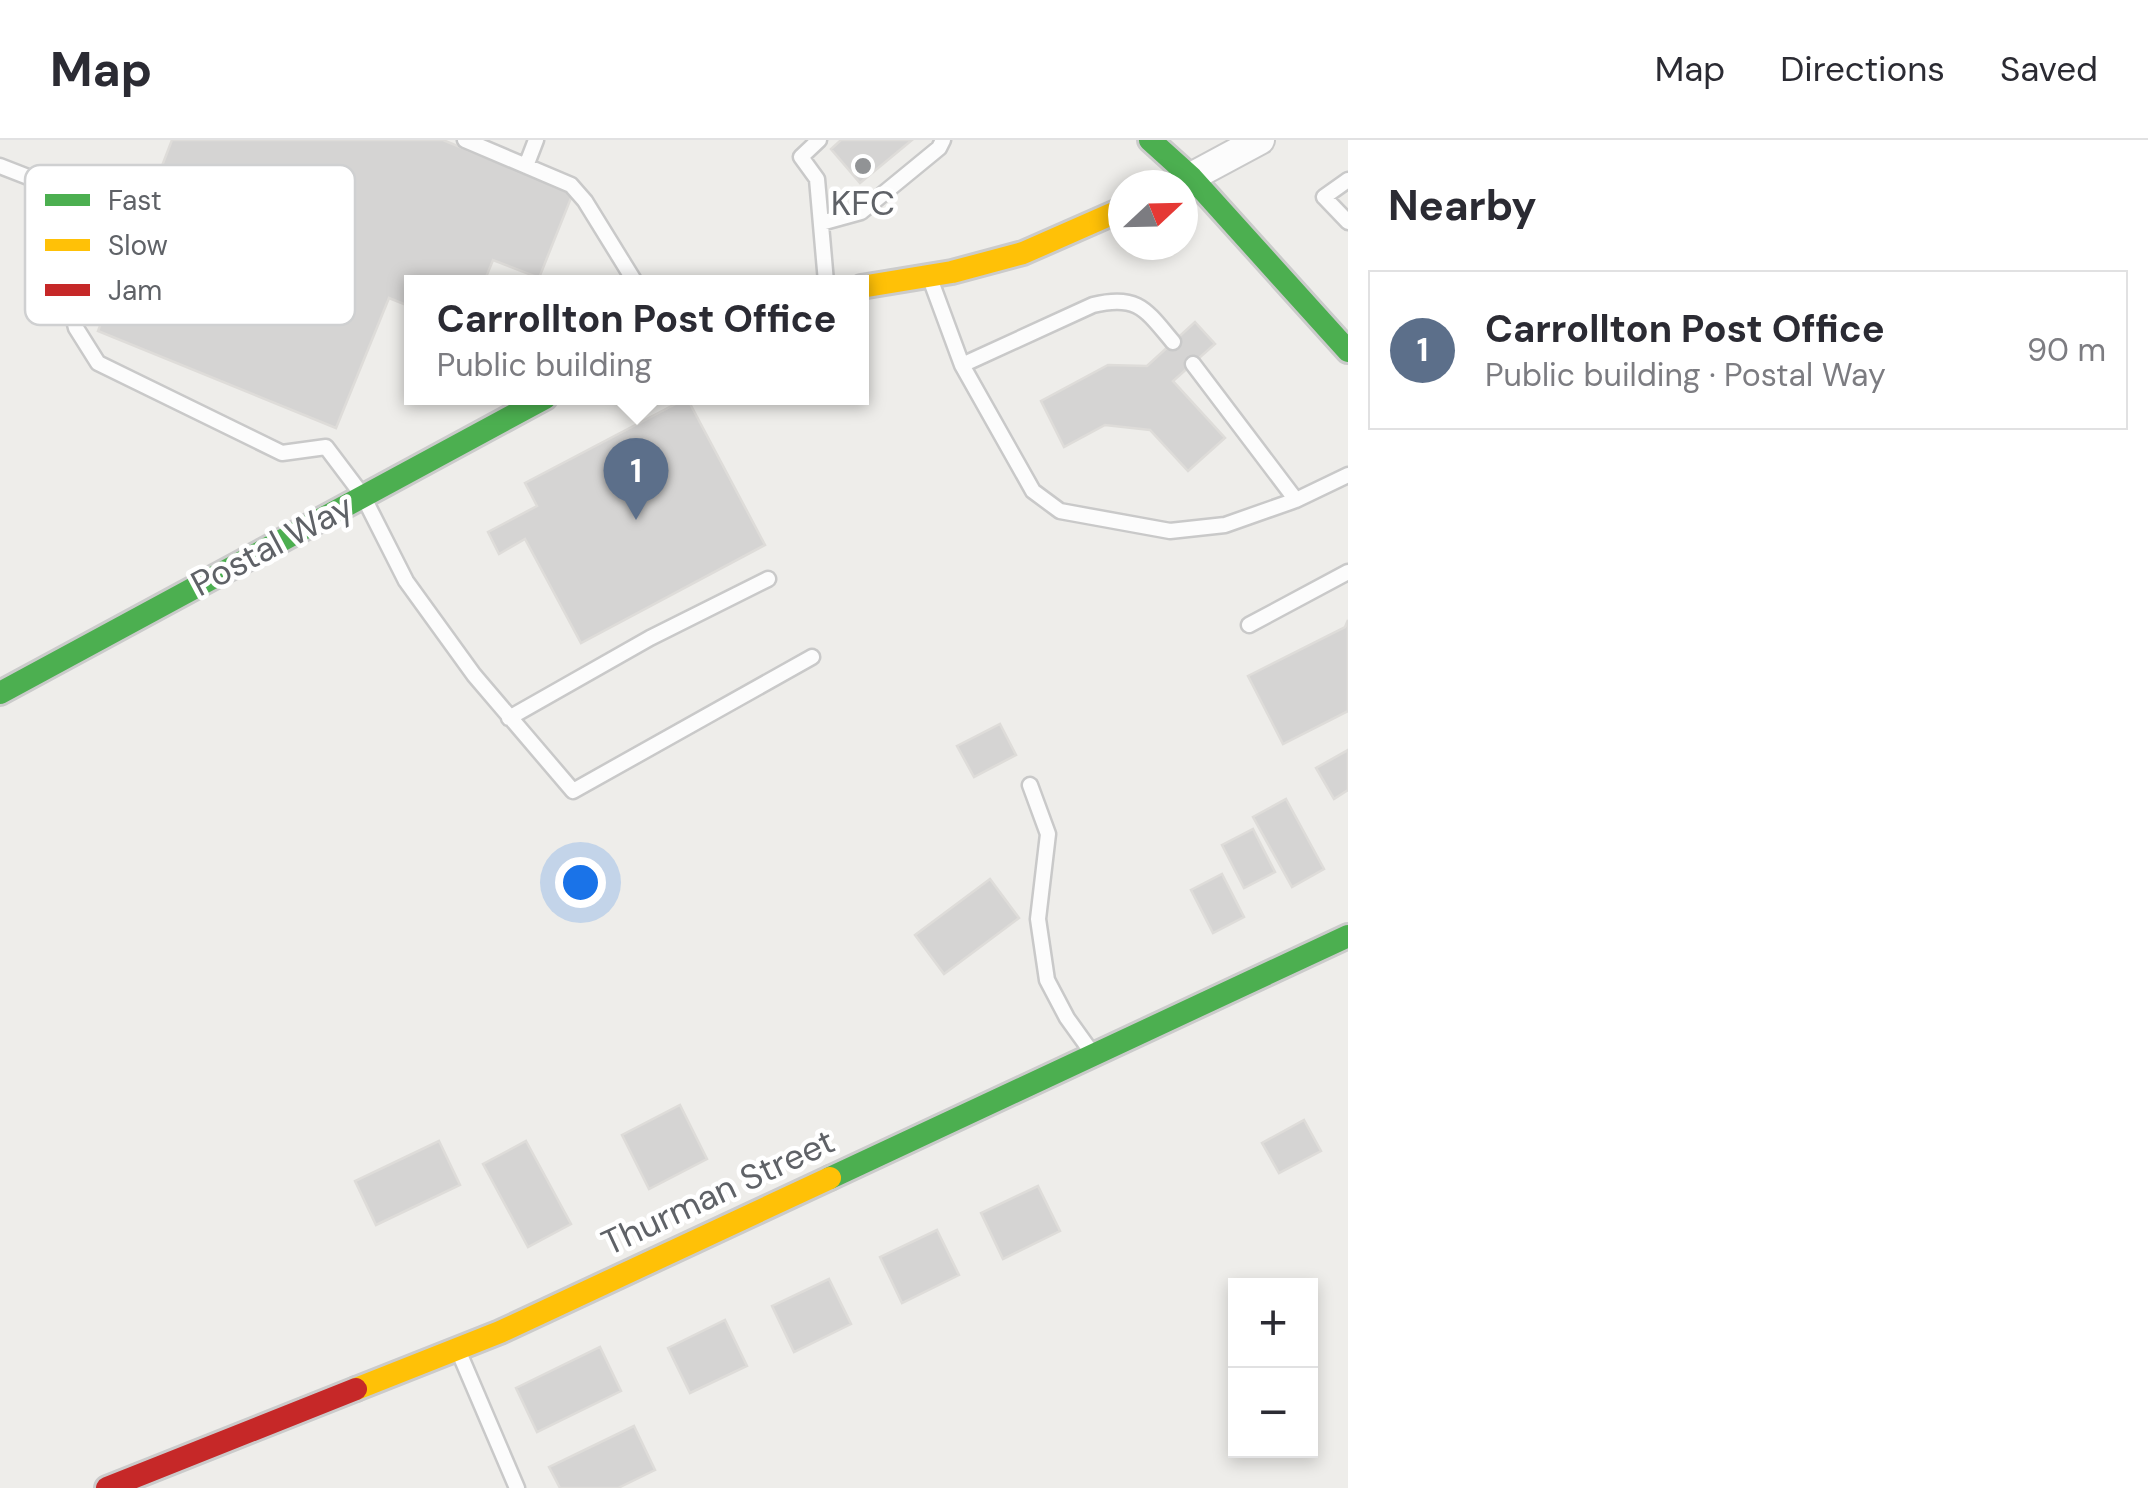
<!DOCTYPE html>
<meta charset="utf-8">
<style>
body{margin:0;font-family:"DM Sans",sans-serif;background:#f2f2f3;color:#2b2b33}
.controls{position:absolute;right:30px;bottom:30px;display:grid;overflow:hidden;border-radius:0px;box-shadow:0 5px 15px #0003}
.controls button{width:90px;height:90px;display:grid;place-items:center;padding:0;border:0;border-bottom:2px solid #e1e1e2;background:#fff;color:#2b2b33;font:50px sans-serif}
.compass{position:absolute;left:1108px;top:30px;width:90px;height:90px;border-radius:50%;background:#fff;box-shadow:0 5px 15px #0003;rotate:68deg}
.you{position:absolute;left:580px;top:742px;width:35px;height:35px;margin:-25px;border:8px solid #fff;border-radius:50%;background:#1a73e8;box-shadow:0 0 0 15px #1a73e833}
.badge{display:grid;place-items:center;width:65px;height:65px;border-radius:50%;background:#919395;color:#fff;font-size:32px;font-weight:700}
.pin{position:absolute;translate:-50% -82px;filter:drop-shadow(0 2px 5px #0008)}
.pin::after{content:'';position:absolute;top:52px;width:35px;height:30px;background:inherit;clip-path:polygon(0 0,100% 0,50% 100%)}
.popup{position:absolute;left:404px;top:135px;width:465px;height:130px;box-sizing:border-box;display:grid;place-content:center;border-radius:0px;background:#fff;filter:drop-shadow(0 2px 8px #0005);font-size:32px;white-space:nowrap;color:#7c7c81}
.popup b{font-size:38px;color:#2b2b33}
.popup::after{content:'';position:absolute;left:50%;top:100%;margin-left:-20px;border:20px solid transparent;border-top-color:#fff}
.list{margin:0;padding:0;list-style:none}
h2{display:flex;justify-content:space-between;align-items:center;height:130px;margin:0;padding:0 40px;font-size:42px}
h2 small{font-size:32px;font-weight:400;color:#7c7c81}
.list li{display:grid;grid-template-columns:65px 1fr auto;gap:30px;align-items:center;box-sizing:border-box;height:160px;margin:0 20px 20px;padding:0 20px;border:2px solid #e1e1e2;border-radius:0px}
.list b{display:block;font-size:38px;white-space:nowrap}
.list p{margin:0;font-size:32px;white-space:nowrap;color:#7c7c81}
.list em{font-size:32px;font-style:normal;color:#7c7c81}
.map{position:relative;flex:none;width:1348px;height:1348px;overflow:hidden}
header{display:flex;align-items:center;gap:60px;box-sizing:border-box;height:140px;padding:0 50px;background:#fff;border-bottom:2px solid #e1e1e2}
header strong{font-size:48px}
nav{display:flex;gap:55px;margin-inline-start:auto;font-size:35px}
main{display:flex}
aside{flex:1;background:#fff}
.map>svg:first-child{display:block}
.building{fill:#d5d4d3;stroke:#dedcd9;stroke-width:2.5}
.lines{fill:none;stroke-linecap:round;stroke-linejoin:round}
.lane-casing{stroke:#c9c9c9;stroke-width:19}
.street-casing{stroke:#c9c9c9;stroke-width:32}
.fast-casing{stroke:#cbcbcb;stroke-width:28}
.slow-casing{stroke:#cbcbcb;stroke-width:28}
.jam-casing{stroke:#cbcbcb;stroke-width:28}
.lane{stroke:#fcfcfc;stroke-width:14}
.street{stroke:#fcfcfc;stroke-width:28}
.fast{stroke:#4caf50;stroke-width:22}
.slow{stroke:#ffc107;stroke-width:22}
.jam{stroke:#c62828;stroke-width:22}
.poi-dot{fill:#919395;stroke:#fff;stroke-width:4}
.labels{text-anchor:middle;stroke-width:9;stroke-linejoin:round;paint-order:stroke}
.poi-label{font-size:35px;fill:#5f6267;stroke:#fff}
.street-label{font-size:35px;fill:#5f6267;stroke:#fff}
.key{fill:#fff;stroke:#cfd0d1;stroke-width:2.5}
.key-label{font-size:28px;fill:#5f6267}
</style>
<header>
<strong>Map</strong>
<nav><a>Map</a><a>Directions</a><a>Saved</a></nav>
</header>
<main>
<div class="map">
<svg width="1348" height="1348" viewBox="0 0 1348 1348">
<rect width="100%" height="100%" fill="#eeedea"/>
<path class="building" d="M172 0H443L573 53 539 138 493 120 484 142H411V167L389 158 336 288 98 191Z
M841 0H912L860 43 831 9Z
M1195 182 1215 204 1173 241 1225 298 1188 331 1150 290 1105 285 1064 307 1041 261 1108 225 1147 226Z
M687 258 765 405 581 503 525 399 499 414 488 392 537 366 525 343Z
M1348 480V571L1283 604 1248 536 1345 487Z
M1000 584 1016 615 974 637 957 606Z
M1348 610V650L1334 659 1316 628Z
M1286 659 1324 729 1292 747 1253 677Z
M1253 689 1275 732 1244 748 1222 705Z
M1222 734 1244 777 1213 793 1191 750Z
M990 739 1019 778 944 834 915 795Z
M680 965 707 1019 649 1049 622 995Z
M1304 980 1321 1011 1279 1033 1262 1003Z
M439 1001 460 1045 376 1085 355 1041Z
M526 1001 571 1084 528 1107 483 1024Z
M1038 1046 1060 1091 1003 1119 981 1073Z
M937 1090 959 1135 902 1163 880 1117Z
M829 1139 851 1184 794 1212 772 1166Z
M725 1180 747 1226 690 1253 668 1208Z
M600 1207 621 1251 537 1292 516 1248Z
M634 1286 655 1330 618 1348H560L549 1327Z"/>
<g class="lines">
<g class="lane-casing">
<path id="lane" d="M465 0 571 45 585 61 635 142
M819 0 801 17 817 39 826 142
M0 26 59 49 77 78 67 152 76 188 98 223 282 313 326 307 363 356 406 441 474 535 573 651 812 517
M526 26 536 0
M1348 40 1324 57 1348 82
M821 83 861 72 939 8 943 0
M931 141 962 225 1033 351 1060 371 1170 391 1225 385 1296 360 1348 335
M1193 224 1296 360
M962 225 1093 165C1138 154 1146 170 1173 202
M1249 485 1348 432
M509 578 650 498 768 439
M1030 645 1048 694 1038 779 1047 840 1067 878 1090 910
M458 1210 517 1348"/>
</g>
<g class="street-casing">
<path id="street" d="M1178 44 1260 0"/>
</g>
<g class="fast-casing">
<path id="fast" d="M1150 0 1192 38 1348 211
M0 553 545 258
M830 1038 1348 796"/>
</g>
<g class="slow-casing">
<path id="slow" d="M861 147 952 132 1023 113 1123 69
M356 1249 500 1192 830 1038"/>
</g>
<g class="jam-casing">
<path id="jam" d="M107 1348 356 1249"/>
</g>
<use href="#lane" class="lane"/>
<use href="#street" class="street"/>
<use href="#fast" class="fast"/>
<use href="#slow" class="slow"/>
<use href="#jam" class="jam"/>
</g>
<circle class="poi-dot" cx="863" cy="26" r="10"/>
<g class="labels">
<g class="poi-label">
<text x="863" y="75">KFC</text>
</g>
<g class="street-label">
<text transform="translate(272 405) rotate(-28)" y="12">Postal Way</text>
<text transform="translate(718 1052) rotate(-25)" y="12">Thurman Street</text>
</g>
</g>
<rect x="25" y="25" width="330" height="160" rx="15" class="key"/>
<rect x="45" y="54" width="45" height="12" fill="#4caf50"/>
<rect x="45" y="99" width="45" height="12" fill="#ffc107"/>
<rect x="45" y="144" width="45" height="12" fill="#c62828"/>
<g class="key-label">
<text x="108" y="70">Fast</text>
<text x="108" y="115">Slow</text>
<text x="108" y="160">Jam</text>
</g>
</svg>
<div class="controls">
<button>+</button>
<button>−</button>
</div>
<svg class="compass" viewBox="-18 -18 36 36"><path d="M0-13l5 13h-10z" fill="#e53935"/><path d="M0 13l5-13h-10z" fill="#7c7c81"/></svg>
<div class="you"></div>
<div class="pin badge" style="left:636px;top:380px;background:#5c6f8a">1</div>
<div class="popup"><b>Carrollton Post Office</b>Public building</div>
</div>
<aside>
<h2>Nearby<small></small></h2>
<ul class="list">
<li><span class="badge" style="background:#5c6f8a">1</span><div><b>Carrollton Post Office</b><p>Public building · Postal Way</p></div><em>90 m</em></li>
</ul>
</aside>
</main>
